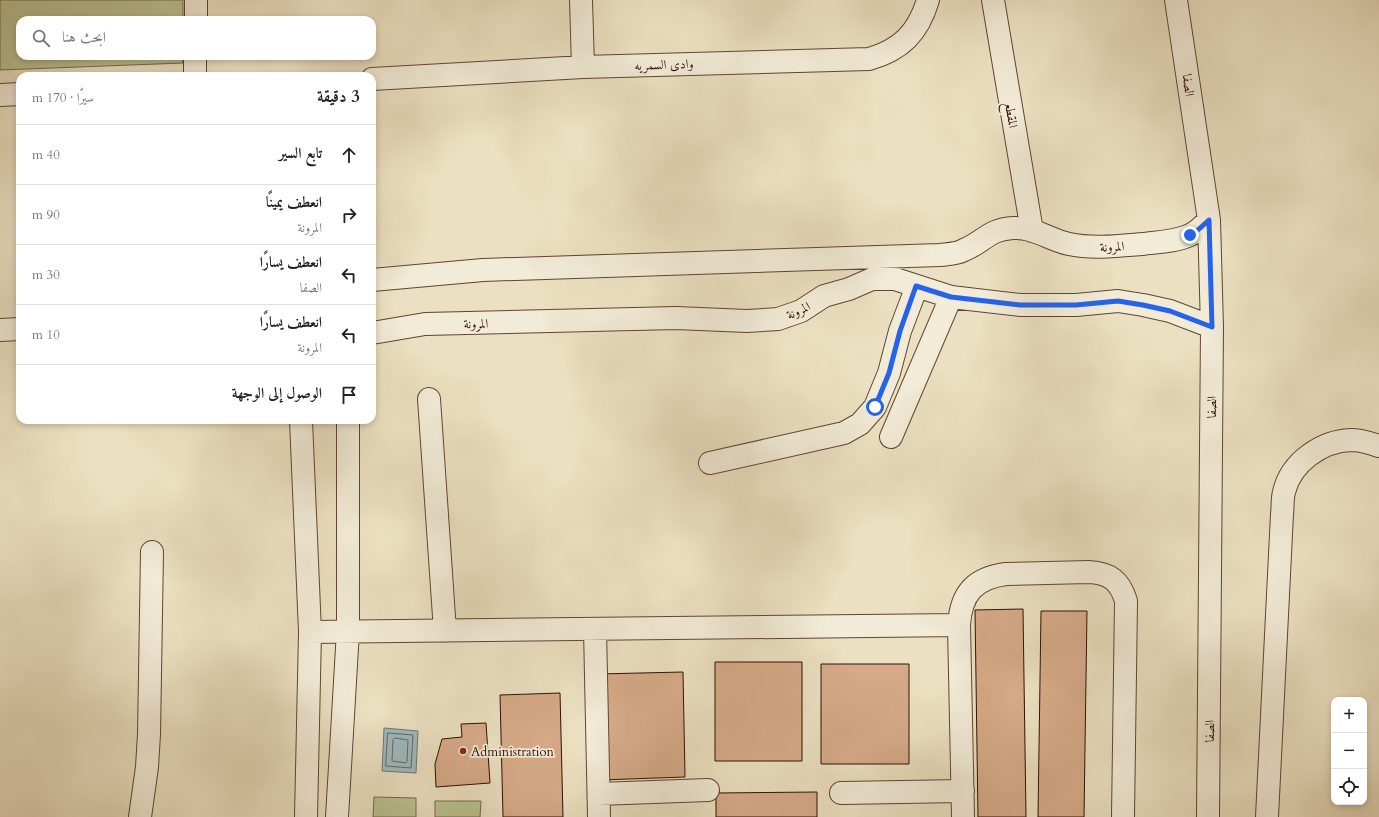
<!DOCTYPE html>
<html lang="ar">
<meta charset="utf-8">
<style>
body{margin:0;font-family:Cardo,Amiri,serif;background:#f2f2f2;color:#222;direction:rtl}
.controls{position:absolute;right:12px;bottom:12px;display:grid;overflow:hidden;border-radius:8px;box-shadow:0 2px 6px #0003}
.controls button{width:36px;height:36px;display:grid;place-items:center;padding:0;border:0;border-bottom:1px solid #e0e0e0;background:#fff;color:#222;font:20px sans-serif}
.stop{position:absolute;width:12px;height:12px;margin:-9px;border:3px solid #2563eb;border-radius:50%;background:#fff}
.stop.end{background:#2563eb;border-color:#fff;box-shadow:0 1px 4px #0008}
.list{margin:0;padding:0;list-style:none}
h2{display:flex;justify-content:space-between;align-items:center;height:52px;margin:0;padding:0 16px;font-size:17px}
h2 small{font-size:13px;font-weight:400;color:#767676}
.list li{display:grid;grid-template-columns:26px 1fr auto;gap:12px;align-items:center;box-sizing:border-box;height:60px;padding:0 16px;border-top:1px solid #e0e0e0}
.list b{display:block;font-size:15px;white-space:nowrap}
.list p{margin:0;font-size:13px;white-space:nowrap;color:#767676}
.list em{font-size:13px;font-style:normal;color:#767676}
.icon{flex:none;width:22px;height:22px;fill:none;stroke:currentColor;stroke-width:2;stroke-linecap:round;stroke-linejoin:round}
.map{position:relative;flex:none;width:1379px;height:817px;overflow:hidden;direction:ltr}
.search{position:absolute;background:#fff;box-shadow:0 2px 6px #0003;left:16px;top:16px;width:360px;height:44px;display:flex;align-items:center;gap:10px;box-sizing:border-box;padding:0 14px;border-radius:12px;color:#767676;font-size:15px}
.panel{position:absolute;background:#fff;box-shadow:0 2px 6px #0003;left:16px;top:72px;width:360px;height:352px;border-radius:12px;direction:rtl}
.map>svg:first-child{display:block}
.green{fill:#bac291;stroke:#756a48}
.water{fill:#9fbabf;stroke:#737673}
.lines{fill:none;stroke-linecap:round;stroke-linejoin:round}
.shore{stroke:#686660;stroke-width:1}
.building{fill:#d6aa88;stroke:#301100}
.minor-casing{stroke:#5f4530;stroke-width:24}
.minor{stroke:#f2ebd7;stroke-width:22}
.route{stroke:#2563eb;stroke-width:5}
.poi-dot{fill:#8f2418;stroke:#f2ebd7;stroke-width:1.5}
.labels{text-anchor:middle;stroke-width:3.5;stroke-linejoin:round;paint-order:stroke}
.street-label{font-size:13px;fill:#301100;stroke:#f2ebd7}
.poi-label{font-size:13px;fill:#301100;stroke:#f2ebd7;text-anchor:start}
</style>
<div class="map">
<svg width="1379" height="817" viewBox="0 0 1379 817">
<rect width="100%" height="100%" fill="#ebe0c1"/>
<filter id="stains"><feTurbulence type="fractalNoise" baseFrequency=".005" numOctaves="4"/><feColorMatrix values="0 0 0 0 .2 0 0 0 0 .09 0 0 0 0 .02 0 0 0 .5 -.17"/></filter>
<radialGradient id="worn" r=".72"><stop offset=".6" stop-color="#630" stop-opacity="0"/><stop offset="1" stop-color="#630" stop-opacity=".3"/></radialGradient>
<path class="green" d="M0 0H183V20H20V56H183V63L0 70Z
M374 797 416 798V817H373Z
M435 801H481L480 817H435Z"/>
<path class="water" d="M384 728 418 731 416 773 382 771Z"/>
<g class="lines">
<path class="shore" d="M388 733 413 735 411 768 386 766Z
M395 738 408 740 407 761 406 763 392 761 393 740Z"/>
</g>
<path class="building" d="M1023 609 1026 817H978L975 610Z
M1041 611H1087L1084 817H1038Z
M715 662H802V761H715Z
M821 664H909V764H821Z
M683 672 685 777 601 780 598 674Z
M560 693 563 817H503L500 695Z
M486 723 490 783 436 787 435 764 442 739 462 737 461 724Z
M817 792V817H716V793Z"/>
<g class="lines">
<g class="minor-casing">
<path id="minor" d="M581 0 583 67
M993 0 1032 231
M1176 0 1209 220 1212 327 1208 817
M196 20V0
M195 76V56
M372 79 583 67 869 59C901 50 918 33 928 0
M0 95 20 94
M372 280 483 270 940 255C948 254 957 254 964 250 984 242 989 229 1013 228 1034 227 1050 240 1069 244 1092 249 1118 246 1142 244 1158 242 1175 242 1190 235 1197 232 1203 226 1209 220
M0 330 20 329
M372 333 425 324 676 318 747 321 778 319 801 311 824 296 849 289 872 279H895L951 297 1020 305H1076L1118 301 1143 305 1170 311 1212 327
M429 399 445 631
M301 420 310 632 306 817
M891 437 951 297
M710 463 844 433 860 424 875 407 889 373 900 331 917 286
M595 629 599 817
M310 632 959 625
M841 793 963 791
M599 794 708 790
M140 817 147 767 149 734 152 552
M337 817 348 631V420
M963 817 959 625C961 593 975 578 1006 574L1089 572C1110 573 1120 581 1126 601L1123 817
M1267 817 1282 514C1283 507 1282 499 1284 492 1291 462 1322 441 1351 440 1360 440 1370 443 1379 446"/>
</g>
<use href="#minor" class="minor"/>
</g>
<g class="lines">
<path class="route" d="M875 407 889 373 900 331 916 286 951 297 1020 305H1076L1118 301 1143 305 1170 311 1212 327 1209 220 1199 229 1190 235"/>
</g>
<circle class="poi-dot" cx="463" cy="751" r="4"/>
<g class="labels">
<g class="street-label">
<text transform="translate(664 64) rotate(-2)" y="5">وادى السمريه</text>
<text transform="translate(1189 85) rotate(82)" y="5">الصفا</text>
<text transform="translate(1012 115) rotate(80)" y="5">المقطع</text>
<text transform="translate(1112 246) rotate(-3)" y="5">المرونة</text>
<text transform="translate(798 310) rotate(-25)" y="5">المرونة</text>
<text transform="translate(476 323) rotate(-1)" y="5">المرونة</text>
<text transform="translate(1211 407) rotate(-90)" y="5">الصفا</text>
<text transform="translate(1209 731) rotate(-90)" y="5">الصفا</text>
</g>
<g class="poi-label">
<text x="471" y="756">Administration</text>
</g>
</g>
<rect width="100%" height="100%" filter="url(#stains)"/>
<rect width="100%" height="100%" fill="url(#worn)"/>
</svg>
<div class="controls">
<button>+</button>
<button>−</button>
<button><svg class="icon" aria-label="locate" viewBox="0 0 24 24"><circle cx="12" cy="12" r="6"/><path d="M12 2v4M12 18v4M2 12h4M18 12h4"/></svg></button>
</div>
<div class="stop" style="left:875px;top:407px"></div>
<div class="stop end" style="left:1190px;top:235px"></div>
<div class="search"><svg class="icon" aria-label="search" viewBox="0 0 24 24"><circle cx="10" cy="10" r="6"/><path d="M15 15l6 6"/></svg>ابحث هنا</div>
<section class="panel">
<h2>3 دقيقة<small>سيرًا · 170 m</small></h2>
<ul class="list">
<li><svg class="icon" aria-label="ahead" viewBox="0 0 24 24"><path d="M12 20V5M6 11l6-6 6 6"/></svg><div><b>تابع السير</b></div><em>40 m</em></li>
<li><svg class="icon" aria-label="right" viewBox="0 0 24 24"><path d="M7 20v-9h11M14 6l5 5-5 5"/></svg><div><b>انعطف يمينًا</b><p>المرونة</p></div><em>90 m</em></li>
<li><svg class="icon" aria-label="left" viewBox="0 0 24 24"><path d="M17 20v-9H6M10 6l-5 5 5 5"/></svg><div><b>انعطف يسارًا</b><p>الصفا</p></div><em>30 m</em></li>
<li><svg class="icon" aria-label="left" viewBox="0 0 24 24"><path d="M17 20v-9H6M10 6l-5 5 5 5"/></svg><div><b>انعطف يسارًا</b><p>المرونة</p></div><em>10 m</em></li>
<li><svg class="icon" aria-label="arrive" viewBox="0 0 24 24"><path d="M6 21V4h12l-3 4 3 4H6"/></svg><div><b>الوصول إلى الوجهة</b></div></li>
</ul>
</section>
</div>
